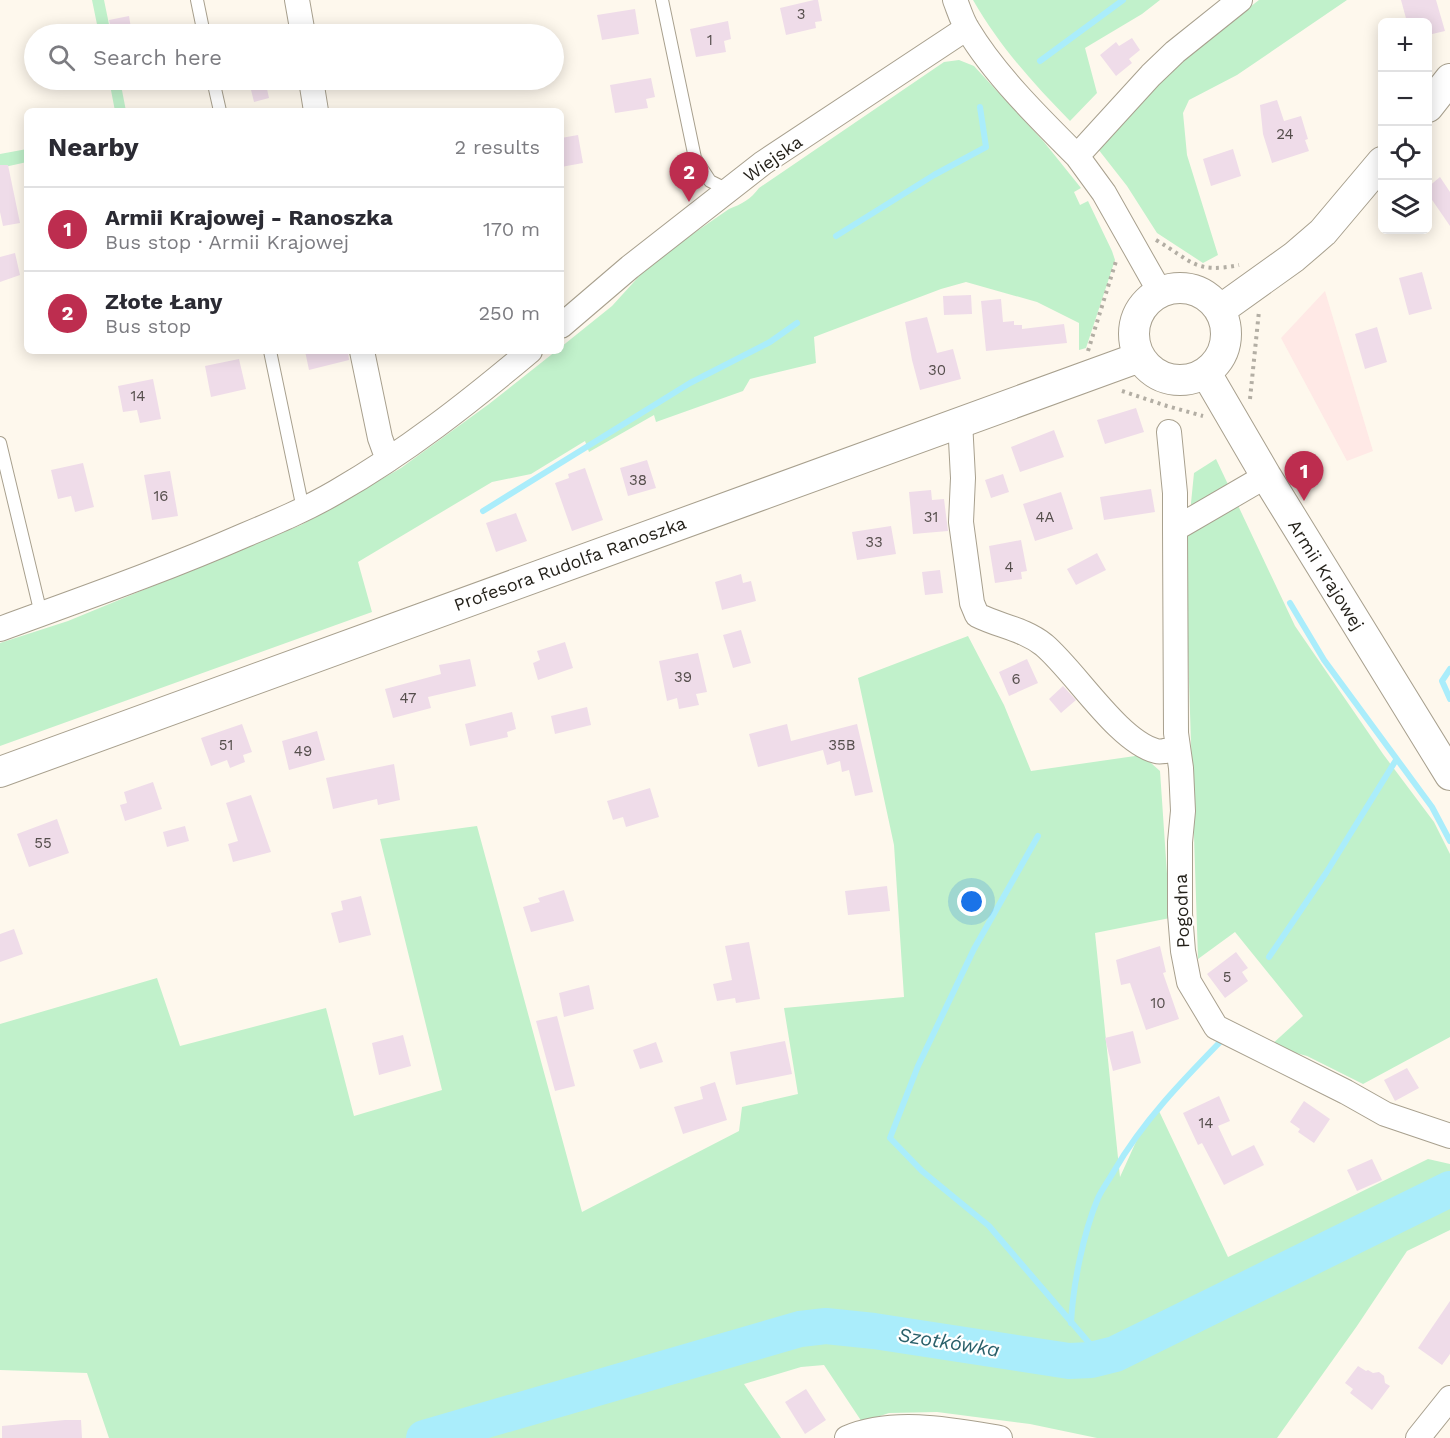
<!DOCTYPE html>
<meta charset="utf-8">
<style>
body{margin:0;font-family:"Work Sans",sans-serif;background:#f2f2f3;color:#2b2b33}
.controls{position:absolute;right:18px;top:18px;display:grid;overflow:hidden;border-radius:9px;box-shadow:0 3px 15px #0003}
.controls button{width:54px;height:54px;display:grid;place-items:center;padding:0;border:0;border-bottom:2px solid #e1e1e2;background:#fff;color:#2b2b33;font:30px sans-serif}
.you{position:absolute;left:972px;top:902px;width:21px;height:21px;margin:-15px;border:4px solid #fff;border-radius:50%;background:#1a73e8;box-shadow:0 0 0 9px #1a73e833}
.badge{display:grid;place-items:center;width:39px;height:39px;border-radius:50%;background:#bd2d4f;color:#fff;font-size:20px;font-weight:700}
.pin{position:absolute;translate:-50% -50px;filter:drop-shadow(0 2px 3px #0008)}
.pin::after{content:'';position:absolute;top:32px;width:21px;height:18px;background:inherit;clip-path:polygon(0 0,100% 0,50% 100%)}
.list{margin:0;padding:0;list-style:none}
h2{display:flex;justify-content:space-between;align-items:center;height:78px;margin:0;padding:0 24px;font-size:26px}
h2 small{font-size:20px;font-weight:400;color:#7c7c81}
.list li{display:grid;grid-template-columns:39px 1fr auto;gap:18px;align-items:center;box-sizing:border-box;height:84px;padding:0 24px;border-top:2px solid #e1e1e2}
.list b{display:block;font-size:22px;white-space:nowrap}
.list p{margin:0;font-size:20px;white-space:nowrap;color:#7c7c81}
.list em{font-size:20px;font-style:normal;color:#7c7c81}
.icon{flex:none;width:33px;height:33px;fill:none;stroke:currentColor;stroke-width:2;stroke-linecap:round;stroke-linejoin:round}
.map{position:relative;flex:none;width:1450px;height:1438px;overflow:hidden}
.search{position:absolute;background:#fff;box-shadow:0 3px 15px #0003;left:24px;top:24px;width:540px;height:66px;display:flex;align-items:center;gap:15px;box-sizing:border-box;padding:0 21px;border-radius:33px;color:#7c7c81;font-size:22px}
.panel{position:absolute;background:#fff;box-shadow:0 3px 15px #0003;left:24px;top:108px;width:540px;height:246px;border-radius:9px}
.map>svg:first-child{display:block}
.commercial{fill:#ffe9e6}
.green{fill:#c1f1cb}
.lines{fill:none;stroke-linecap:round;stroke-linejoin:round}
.stream{stroke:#aaedfb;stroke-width:6}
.river{stroke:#aaedfb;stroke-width:36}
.building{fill:#efdce9}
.service-casing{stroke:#a8a08e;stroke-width:14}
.minor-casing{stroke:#a8a08e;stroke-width:26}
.tertiary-casing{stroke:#a8a08e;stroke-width:32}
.path{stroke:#b3aea4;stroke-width:4;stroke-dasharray:3 4.5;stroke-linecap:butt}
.service{stroke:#fff;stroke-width:12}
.minor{stroke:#fff;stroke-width:24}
.tertiary{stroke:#fff;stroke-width:30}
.labels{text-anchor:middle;stroke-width:4.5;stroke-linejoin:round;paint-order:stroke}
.number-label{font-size:15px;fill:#554e4c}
.street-label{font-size:18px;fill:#221f18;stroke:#fff}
.water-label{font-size:20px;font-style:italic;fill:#2a606a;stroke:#fff}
</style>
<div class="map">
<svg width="1450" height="1438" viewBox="0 0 1450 1438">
<rect width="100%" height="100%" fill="#fef8ed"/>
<path class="commercial" d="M1325 291 1373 451 1347 461 1281 338Z"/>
<path class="green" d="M92 0H104L111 34H99Z
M973 0H1160L1142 14 1085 48 1097 93 1070 121C1033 83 1000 47 973 0Z
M1259 0H1347L1237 75 1189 100 1183 113 1187 155 1218 255 1203 263 1157 233 1127 186 1098 149 1159 82 1203 43Z
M959 60 974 66 1044 142 1081 188 1074 192 1080 205 1088 201 1112 251 1115 260 1086 348 1079 350V323L1037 302 966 282 941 289 814 337 816 363 750 379 743 391 656 422 654 415 589 452 585 441 531 474 492 482 358 562 372 612 0 746V643L68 621 301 525 401 468 489 404 556 351H561V347L612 306 652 262 729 209C742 204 751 199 759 188L944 62Z
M109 80H120L126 111H115Z
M27 149V162L0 168V154Z
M1216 459 1295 626 1383 754 1434 822 1450 854V1037L1363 1084 1307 1056 1270 1046 1303 1016 1235 932 1198 959 1187 620V543L1194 473Z
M968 636 1004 705 1031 771 1142 755 1160 771 1170 918 1095 933 1120 1177 1140 1133 1159 1111 1228 1257 1428 1159 1450 1164V1230L1407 1251 1357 1326 1277 1438H1097L1030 1424 937 1412 889 1413 862 1422 824 1365 801 1367 744 1384 781 1438H109L87 1373 0 1370V1024L157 978 180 1046 326 1008 354 1116 442 1090 380 839 477 826 582 1212 739 1131 742 1107 798 1094 784 1008 904 997 894 845 858 678Z"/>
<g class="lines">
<path class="stream" d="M1040 61 1123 0
M836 236 934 175 986 147 980 107
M483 511 690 383 770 342 797 323
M1290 603 1324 660 1432 807 1450 841
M1450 669 1442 681 1450 699
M1038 836 974 949 918 1066 890 1138 922 1171 989 1226 1102 1358
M1269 957 1326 873 1396 760
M1071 1323C1073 1285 1083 1234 1098 1198 1102 1189 1109 1180 1114 1171 1143 1121 1182 1081 1222 1040"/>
<path class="river" d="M424 1438 800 1329 826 1326 874 1331 1069 1361 1091 1360 1115 1354 1450 1189"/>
</g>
<path class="building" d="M814 0H818L822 21 815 22 816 28 786 35 780 8Z
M1401 0H1436L1445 31 1428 35V22H1407Z
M635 9 639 34 602 40 597 15Z
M129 16 132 34H112L109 20Z
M728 21 731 39 724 41 726 52 696 57 690 29Z
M1132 38 1140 50 1129 59 1132 63 1116 76 1100 55 1116 42 1119 46Z
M651 78 655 97 646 99 648 108 615 113 610 85Z
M265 80 269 98 254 102 249 82Z
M1277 100 1284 121 1301 116 1308 139 1305 140 1309 151 1272 163 1263 134 1260 105Z
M578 135 583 163 561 167V138Z
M1233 149 1241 176 1211 186 1203 159Z
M0 165H8L20 223 3 226 0 212Z
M1440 177 1450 192V226L1428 194V187Z
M15 253 20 275 0 282V257Z
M1422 272 1432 309 1409 315 1399 278Z
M971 295 972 314 944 315 943 296Z
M1001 299 1003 322 1014 321V325H1022V329L1064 324 1067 343 986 351 981 301Z
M927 317 937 353 953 349 961 379 920 390 912 360 905 322Z
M1377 327 1387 362 1365 369 1355 334Z
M305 351H348L349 360 309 370Z
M239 359 246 389 211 397 205 366Z
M153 379 161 419 140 423 137 410 123 412 118 386Z
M1136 408 1144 432 1105 444 1097 420Z
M1054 430 1064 457 1020 472 1011 447Z
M647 460 656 488 628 496 620 468Z
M83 463 94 507 75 512 71 496 58 499 51 470Z
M585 468 603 520 572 531 555 483 569 478 568 474Z
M170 471 178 516 152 520 144 475Z
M1003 474 1009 492 991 498 985 480Z
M1151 489 1155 512 1104 520 1100 497Z
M931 490 932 500 944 499 948 531 913 534 909 492Z
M1061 492 1073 529 1035 541 1023 504Z
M516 513 527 541 496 552 486 523Z
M891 526 896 554 857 560 852 532Z
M1021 540 1027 571 1021 572 1022 579 995 583 989 546Z
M1097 553 1106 570 1076 585 1067 569Z
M940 570 943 593 925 595 922 572Z
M741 574 743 583 751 581 756 601 722 610 715 582Z
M741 630 751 663 733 668 723 635Z
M565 642 573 668 538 680 533 663 540 660 537 651Z
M698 653 707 692 696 694 699 705 679 709 677 698 667 701 659 661Z
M470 659 476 686 428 697 431 708 393 718 385 689 441 674 439 665Z
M1027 659 1038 683 1009 696 999 672Z
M1063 686 1076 700 1061 713 1049 699Z
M587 707 591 725 555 734 551 716Z
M512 712 516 729 507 732 508 737 470 746 465 724Z
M242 724 252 752 243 755 245 762 230 768 227 760 211 766 201 738Z
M787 724 791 741 857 724 873 792 855 796 849 770 842 772 840 761 827 765 823 750 758 767 749 734Z
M317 731 325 760 289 770 282 741Z
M394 764 400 800 378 805 377 799 333 809 326 778Z
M153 782 162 809 125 821 120 805 127 803 124 792Z
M650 788 659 817 626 827 623 817 613 820 607 801Z
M251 795 271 852 233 862 228 844 238 841 226 803Z
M57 819 69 853 29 867 17 834Z
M185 826 189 841 167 847 163 832Z
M887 886 890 911 848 915 845 891Z
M564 890 574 921 531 932 523 907 540 902 538 898Z
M361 896 371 935 339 943 331 913 343 910 341 901Z
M14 929 23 954 0 962V934Z
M749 942 760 999 736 1003 735 998 717 1001 713 984 732 980 725 946Z
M1160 946 1166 972 1163 973 1179 1019 1146 1030 1130 983 1121 985 1116 960Z
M1236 952 1248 968 1242 972 1248 981 1225 998 1207 974Z
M589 985 594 1009 564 1017 559 993Z
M557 1016 575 1086 555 1091 536 1021Z
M1133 1031 1141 1063 1113 1071 1105 1038Z
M403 1035 411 1066 379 1075 372 1043Z
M785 1041 792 1074 736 1085 730 1052Z
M656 1042 663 1062 640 1069 633 1050Z
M1407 1068 1419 1088 1395 1101 1384 1080Z
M715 1082 727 1120 683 1134 674 1107 703 1099 700 1087Z
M1219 1096 1230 1121 1218 1126 1232 1156 1254 1145 1264 1165 1224 1185 1202 1143 1198 1145 1183 1113Z
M1304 1101 1330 1119 1314 1143 1298 1132 1300 1129 1290 1122Z
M1372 1159 1382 1180 1357 1191 1347 1170Z
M1450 1301V1354L1442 1365 1418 1348Z
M1358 1366 1366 1371 1368 1370 1373 1373 1379 1372 1384 1376 1385 1383 1390 1386 1372 1410 1350 1393 1353 1389 1345 1383Z
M806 1389 826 1420 805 1434 785 1402Z
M65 1420H81L82 1438H2V1426Z"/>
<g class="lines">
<g class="service-casing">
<path id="service" d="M197 0 204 34
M662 0 695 158 710 181 730 191
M213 80 220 111
M270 351 303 509
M0 443 41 614"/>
</g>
<g class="minor-casing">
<path id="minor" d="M297 0 303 34
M955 0C959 10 962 21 968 30 995 75 1040 119 1077 156
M311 80 316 111
M1160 292 1104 193 1077 156 1151 75 1175 52 1240 0
M561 326 630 267 763 163 967 28
M362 351 380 438 388 460
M960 421 963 478 961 522 972 603 977 615C999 626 1024 629 1044 645 1075 671 1118 741 1156 751 1163 753 1171 749 1178 748
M1169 432 1175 493V529
M1266 476 1175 529 1176 733 1181 768 1183 811 1180 842V914L1183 951 1189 982 1216 1027 1346 1092 1385 1114 1450 1136
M0 629C82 599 165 570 245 535 276 522 307 509 336 492 406 452 468 403 530 351
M847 1438C893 1418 953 1430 1000 1438
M1418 1438 1450 1398"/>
</g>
<g class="tertiary-casing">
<path id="tertiary" d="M1428 107 1450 79
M1134 334a46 46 0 1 1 92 0a46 46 0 1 1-92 0Z
M1220 310 1294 257 1323 232 1382 162
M1206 373 1266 476 1450 775
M0 772 1140 357"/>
</g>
<path class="path" d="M1156 240C1192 261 1195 274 1239 265
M1088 351 1117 258
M1122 391 1167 406 1203 416
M1250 399 1259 311"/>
<use href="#service" class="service"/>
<use href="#minor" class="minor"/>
<use href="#tertiary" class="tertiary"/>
</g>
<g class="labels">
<g class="number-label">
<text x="801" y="19">3</text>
<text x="710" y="45">1</text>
<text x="1285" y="139">24</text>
<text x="937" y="375">30</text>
<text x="138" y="401">14</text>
<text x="638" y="485">38</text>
<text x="161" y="501">16</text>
<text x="931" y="522">31</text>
<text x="1045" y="522">4A</text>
<text x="874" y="547">33</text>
<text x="1009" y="572">4</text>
<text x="683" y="682">39</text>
<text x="1016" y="684">6</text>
<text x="408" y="703">47</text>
<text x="226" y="750">51</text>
<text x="842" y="750">35B</text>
<text x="303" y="756">49</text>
<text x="43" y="848">55</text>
<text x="1227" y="982">5</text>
<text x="1158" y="1008">10</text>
<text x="1206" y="1128">14</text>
</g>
<g class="street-label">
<text transform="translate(773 159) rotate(-35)" y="6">Wiejska</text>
<text transform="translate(570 564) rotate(-20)" y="6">Profesora Rudolfa Ranoszka</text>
<text transform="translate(1326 575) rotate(58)" y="6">Armii Krajowej</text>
<text transform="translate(1182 911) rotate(-92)" y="6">Pogodna</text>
</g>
<g class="water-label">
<text transform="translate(949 1342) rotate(9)" y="7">Szotkówka</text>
</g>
</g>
</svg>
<div class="controls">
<button>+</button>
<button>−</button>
<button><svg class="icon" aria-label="locate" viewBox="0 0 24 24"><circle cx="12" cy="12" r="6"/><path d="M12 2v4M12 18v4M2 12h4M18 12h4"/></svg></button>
<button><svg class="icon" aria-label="layers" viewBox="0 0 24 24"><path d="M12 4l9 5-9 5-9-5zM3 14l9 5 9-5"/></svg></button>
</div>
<div class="you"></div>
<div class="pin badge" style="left:1304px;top:501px">1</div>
<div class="pin badge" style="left:689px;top:202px">2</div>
<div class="search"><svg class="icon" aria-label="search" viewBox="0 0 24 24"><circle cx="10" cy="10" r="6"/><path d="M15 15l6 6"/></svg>Search here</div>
<section class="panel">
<h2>Nearby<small>2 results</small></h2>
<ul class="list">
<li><span class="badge">1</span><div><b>Armii Krajowej - Ranoszka</b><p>Bus stop · Armii Krajowej</p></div><em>170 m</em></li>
<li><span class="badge">2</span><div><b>Złote Łany</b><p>Bus stop</p></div><em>250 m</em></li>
</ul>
</section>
</div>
